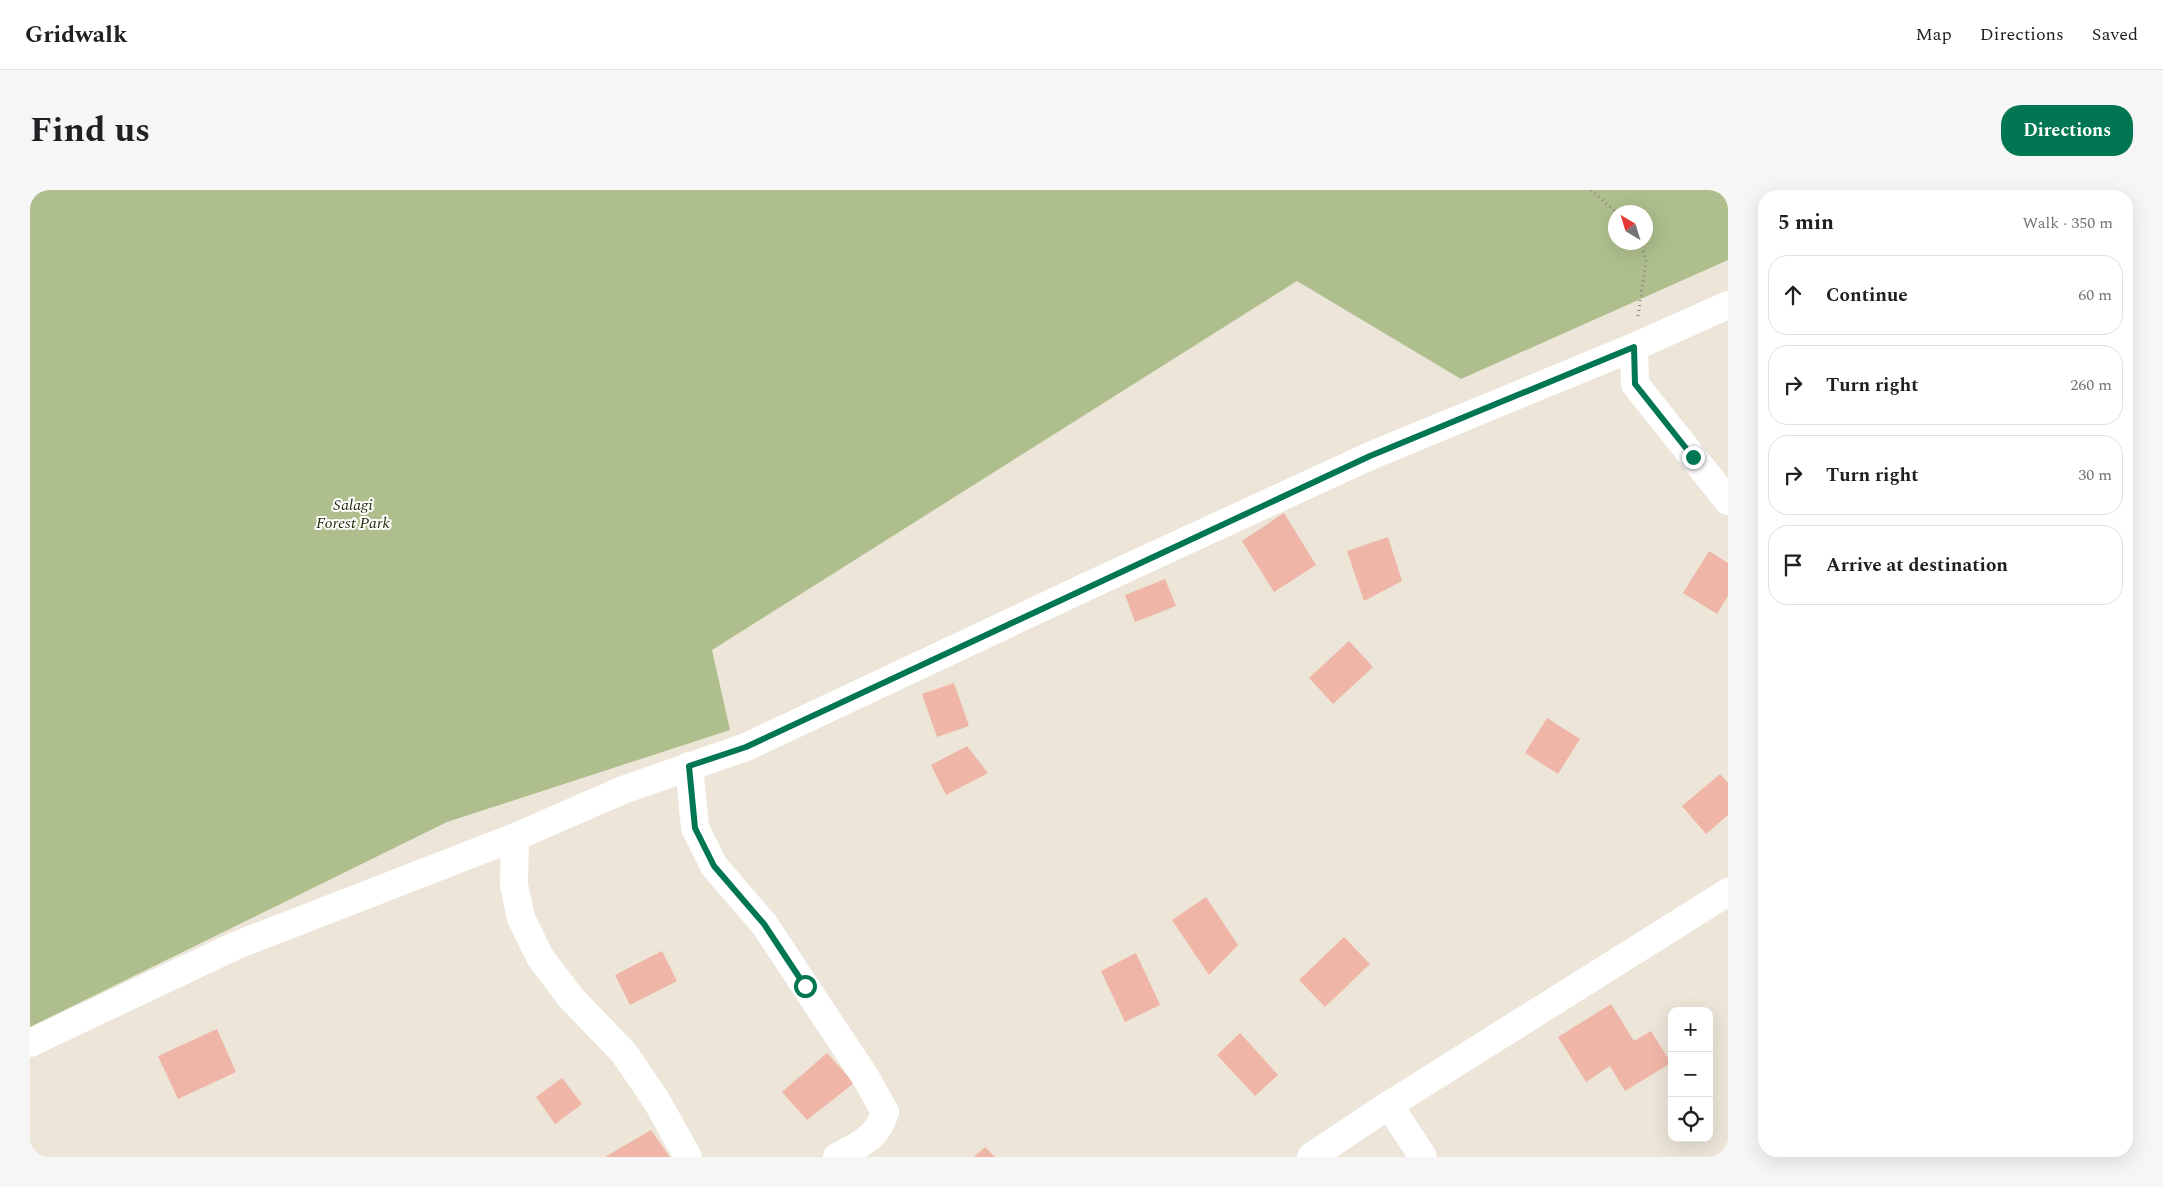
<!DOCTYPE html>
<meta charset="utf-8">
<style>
body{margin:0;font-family:Spectral,serif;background:#f6f6f6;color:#202124}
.controls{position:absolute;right:15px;bottom:15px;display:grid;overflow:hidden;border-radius:10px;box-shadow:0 5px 20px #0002}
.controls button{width:45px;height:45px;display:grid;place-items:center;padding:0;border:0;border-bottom:1px solid #e0e0e0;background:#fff;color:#202124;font:25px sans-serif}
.compass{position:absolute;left:1578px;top:15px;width:45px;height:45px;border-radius:50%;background:#fff;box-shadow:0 5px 20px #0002;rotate:322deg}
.stop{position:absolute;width:15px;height:15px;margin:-11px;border:4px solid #007652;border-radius:50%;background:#fff}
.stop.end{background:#007652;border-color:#fff;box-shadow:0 1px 5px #0008}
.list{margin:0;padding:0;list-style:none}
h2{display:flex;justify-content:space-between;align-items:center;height:65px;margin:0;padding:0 20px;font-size:21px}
h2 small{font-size:16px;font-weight:400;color:#757577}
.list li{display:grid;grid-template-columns:32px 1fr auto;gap:15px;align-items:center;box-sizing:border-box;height:80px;margin:0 10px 10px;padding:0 10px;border:1px solid #e0e0e0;border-radius:20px}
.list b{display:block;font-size:19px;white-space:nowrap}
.list em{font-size:16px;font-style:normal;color:#757577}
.icon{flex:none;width:28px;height:28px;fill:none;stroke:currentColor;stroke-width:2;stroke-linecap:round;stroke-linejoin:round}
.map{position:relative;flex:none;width:1698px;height:967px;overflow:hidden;border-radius:20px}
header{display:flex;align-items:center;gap:30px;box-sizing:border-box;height:70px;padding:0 25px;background:#fff;border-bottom:1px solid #e0e0e0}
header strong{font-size:24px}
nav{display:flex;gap:28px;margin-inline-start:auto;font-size:18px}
.intro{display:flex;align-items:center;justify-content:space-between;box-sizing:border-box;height:120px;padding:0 30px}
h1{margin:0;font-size:35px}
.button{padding:12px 22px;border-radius:20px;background:#007652;color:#fff;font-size:18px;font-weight:700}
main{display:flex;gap:30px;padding:0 30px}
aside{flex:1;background:#fff;border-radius:20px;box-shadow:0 5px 20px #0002}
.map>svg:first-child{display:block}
.forest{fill:#aebf8d;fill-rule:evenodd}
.building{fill:#efb6a7}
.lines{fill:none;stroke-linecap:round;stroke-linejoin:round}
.path{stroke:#8a857d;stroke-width:3;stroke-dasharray:1 4;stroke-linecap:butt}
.minor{stroke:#fff;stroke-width:28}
.route{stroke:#007652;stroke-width:6}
.labels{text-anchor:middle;stroke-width:4;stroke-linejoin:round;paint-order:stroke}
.park-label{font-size:16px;font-style:italic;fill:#252f09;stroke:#fff}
</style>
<header>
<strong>Gridwalk</strong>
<nav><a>Map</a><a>Directions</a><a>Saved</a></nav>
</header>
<div class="intro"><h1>Find us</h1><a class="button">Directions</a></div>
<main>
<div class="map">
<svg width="1698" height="967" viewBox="0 0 1698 967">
<rect width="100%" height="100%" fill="#ece5d8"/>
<path class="forest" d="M0 0H1698V70L1431 189 1267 91 682 460 700 540 417 632 0 837ZM1586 22H1616V52H1586Z"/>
<path class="building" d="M1254 323 1286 375 1244 402 1212 351Z
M1358 347 1372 391 1334 411 1317 361Z
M1679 361 1698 373V406L1687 424 1653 403Z
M1135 389 1146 416 1105 432 1095 405Z
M1319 451 1343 477 1303 514 1279 488Z
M924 493 939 536 907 547 892 504Z
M1517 528 1550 549 1528 584 1495 563Z
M937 556 958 583 916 605 901 575Z
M1690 584 1698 593V625L1676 644 1652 616Z
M1176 707 1208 755 1179 785 1142 730Z
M1314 747 1340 774 1295 817 1269 790Z
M632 761 647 791 600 815 585 785Z
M1106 763 1130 815 1095 832 1071 781Z
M1581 814 1604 851 1621 841 1641 873 1595 901 1580 876 1556 892 1528 847Z
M187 839 206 882 148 909 128 866Z
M1210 843 1248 885 1225 906 1187 865Z
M797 863 824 893 777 930 752 902Z
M532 888 552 914 525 934 506 907Z
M621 940 640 967H575Z
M955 957 965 967H944Z"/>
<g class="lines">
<path class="path" d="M1561 0 1586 22
M1608 126 1616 71 1611 52"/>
<path class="minor" d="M1604 157 1605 194 1698 311
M659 576 665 638 684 676 734 734 836 888 855 922C847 949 830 954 807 967
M485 647 484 695 491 728 510 767 541 808 594 863 626 910 658 967
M0 853 207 755 485 647 593 600 716 557 1058 396 1340 266 1604 157 1698 115
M1281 967 1359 915
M1393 967 1359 915 1698 702"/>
</g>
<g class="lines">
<path class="route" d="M775 796 734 734 684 676 665 638 659 576 716 557 1340 266 1604 157 1605 194 1663 267"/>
</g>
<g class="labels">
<g class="park-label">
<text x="323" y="320">Salagi<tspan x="323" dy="18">Forest Park</tspan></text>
</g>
</g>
</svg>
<div class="controls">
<button>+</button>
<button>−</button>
<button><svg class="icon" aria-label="locate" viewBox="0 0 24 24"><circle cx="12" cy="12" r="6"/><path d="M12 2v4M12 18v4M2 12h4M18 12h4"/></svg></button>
</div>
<svg class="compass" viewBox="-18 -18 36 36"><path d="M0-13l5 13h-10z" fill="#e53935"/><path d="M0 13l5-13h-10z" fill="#757577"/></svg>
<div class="stop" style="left:775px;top:796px"></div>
<div class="stop end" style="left:1663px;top:267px"></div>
</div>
<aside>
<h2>5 min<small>Walk · 350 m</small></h2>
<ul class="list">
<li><svg class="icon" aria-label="ahead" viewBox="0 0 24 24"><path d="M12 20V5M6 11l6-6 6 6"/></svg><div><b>Continue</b></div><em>60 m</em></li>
<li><svg class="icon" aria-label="right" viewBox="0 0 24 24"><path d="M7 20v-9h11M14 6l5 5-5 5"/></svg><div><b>Turn right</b></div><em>260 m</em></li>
<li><svg class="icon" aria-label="right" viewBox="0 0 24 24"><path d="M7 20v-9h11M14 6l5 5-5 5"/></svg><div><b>Turn right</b></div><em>30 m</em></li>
<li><svg class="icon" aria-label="arrive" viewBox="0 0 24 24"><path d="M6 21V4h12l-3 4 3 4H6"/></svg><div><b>Arrive at destination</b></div></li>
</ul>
</aside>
</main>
